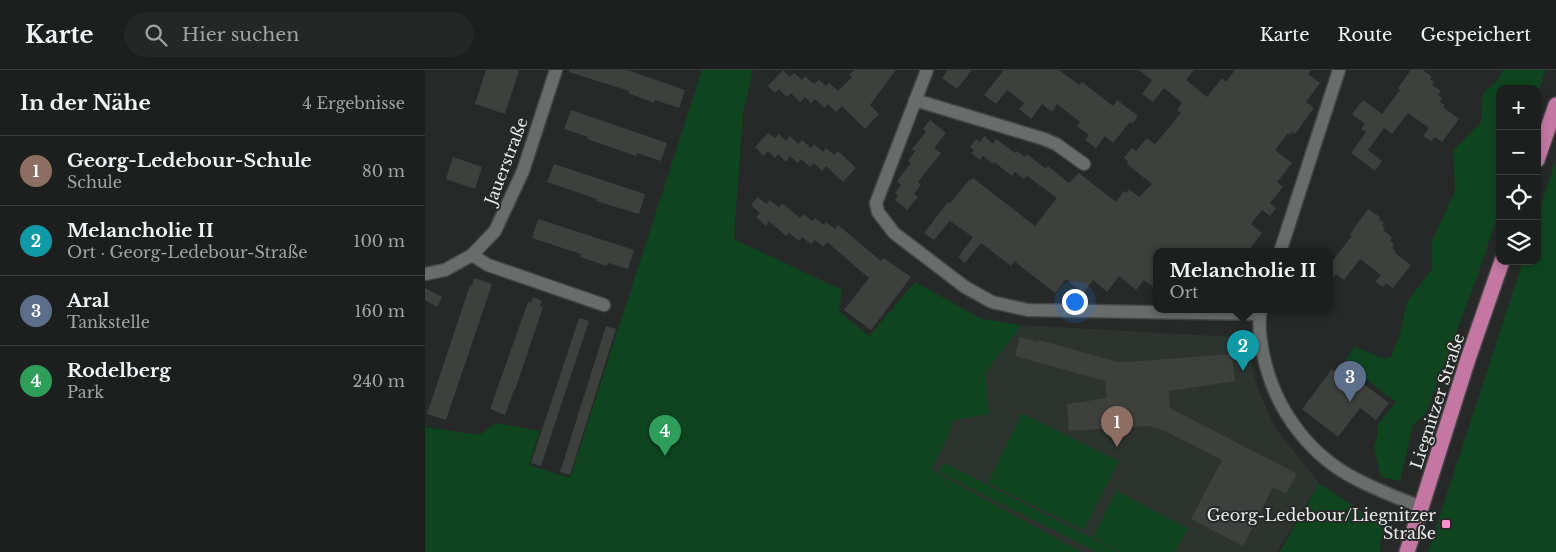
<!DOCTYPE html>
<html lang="de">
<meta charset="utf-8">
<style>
body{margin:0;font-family:"Libre Baskerville",serif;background:#252726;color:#f1f3f6}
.controls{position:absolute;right:15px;top:15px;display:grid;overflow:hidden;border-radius:10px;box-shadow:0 2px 8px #0003}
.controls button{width:45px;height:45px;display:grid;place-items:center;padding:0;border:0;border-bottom:1px solid #3a3d3b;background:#1c1f1d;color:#f1f3f6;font:25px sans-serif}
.you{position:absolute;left:649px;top:231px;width:18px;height:18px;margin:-12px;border:4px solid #fff;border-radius:50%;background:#1a73e8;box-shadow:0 0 0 8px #1a73e833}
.badge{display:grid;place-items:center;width:32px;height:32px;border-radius:50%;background:#d93025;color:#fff;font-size:16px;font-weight:700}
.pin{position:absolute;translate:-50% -41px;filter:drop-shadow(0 1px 2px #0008)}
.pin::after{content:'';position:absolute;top:26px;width:18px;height:15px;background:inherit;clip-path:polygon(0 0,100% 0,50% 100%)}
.popup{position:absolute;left:728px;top:178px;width:180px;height:65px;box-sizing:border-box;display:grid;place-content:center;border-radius:10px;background:#1c1f1d;filter:drop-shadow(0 1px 4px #0005);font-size:16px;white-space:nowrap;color:#a0a2a4}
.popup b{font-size:19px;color:#f1f3f6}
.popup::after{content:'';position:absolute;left:50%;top:100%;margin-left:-10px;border:10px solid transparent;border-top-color:#1c1f1d}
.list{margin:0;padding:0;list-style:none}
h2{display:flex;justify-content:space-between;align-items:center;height:65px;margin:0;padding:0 20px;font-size:21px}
h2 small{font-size:16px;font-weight:400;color:#a0a2a4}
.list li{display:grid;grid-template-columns:32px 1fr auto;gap:15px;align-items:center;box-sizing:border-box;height:70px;padding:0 20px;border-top:1px solid #3a3d3b}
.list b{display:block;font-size:19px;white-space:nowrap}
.list p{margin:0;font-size:16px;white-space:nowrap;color:#a0a2a4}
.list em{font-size:16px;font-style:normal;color:#a0a2a4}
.icon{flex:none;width:28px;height:28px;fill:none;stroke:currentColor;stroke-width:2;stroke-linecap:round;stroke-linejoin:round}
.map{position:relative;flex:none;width:1131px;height:482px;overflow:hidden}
header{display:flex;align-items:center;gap:30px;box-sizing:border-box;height:70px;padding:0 25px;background:#1c1f1d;border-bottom:1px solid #3a3d3b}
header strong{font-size:24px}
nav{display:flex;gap:28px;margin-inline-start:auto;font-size:18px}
.search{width:350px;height:45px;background:#252726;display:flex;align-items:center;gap:12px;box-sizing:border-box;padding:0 18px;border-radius:28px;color:#a0a2a4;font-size:19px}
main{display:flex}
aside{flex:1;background:#1c1f1d}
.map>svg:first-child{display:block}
.built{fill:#2d342e}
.green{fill:#0e451f}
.building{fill:#3d403d}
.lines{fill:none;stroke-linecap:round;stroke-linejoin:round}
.minor-casing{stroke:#444644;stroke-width:15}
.major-casing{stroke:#444644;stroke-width:18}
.minor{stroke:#696c6a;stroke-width:12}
.major{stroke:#c377a2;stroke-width:15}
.poi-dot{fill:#f98fc9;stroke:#262927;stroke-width:2}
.labels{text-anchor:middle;stroke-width:4;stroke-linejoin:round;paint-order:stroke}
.street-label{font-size:16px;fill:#eaecea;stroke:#262927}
.poi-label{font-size:16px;fill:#eaecea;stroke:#262927;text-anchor:end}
</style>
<header>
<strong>Karte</strong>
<div class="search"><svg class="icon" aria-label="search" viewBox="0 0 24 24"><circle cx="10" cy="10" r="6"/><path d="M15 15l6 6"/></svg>Hier suchen</div>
<nav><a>Karte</a><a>Route</a><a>Gespeichert</a></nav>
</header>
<main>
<aside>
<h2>In der Nähe<small>4 Ergebnisse</small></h2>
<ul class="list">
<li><span class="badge" style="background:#8d6e63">1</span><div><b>Georg-Ledebour-Schule</b><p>Schule</p></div><em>80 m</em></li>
<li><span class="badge" style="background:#0f9aa8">2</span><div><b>Melancholie II</b><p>Ort · Georg-Ledebour-Straße</p></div><em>100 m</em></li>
<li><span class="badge" style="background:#5c6f8a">3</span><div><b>Aral</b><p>Tankstelle</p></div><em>160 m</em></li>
<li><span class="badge" style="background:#2e9e5b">4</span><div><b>Rodelberg</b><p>Park</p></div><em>240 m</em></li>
</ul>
</aside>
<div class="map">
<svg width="1131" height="482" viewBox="0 0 1131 482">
<rect width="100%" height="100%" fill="#262927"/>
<path class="built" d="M596 255 826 268 827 297 834 321 851 359 894 413 852 481 849 482H657L506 400 523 366 527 350Z"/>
<path class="green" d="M277 0H328L318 43 309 169 417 220 414 241 444 266 490 212 557 249 596 255 560 304 564 344 528 350 523 366 506 400 657 482H0V357L54 365 71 353 115 361 104 395 145 408Z
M1078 0H1121L1112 25V19H1075V138L1052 207 1001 343 988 355 975 411 956 407 949 378 953 363 952 355 971 332 925 297 921 289 930 277 960 289 966 287 975 264 982 232 1007 199V171L1030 121 1028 81 1056 52 1058 23 1073 10Z
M1131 89V482H1003L1098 191H1112V147Z
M597 343 694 391 659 460 563 413Z
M519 393 694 482H672L514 402Z
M894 413 963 459 955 471V482H855Z
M691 421 763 458 750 482H697L668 467Z"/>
<path class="building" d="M61 0H94L80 44 50 34Z
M144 0H202L260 20 254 38 230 30 229 33 203 23 204 21 144 2Z
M358 0 365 7 369 3 377 10 380 6 389 14 394 10 401 16 404 13 413 21 427 7 424 5 429 0H471L445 35 454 44 440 59 417 36 411 42 403 34 400 38 390 29 386 33 380 27 375 32 366 23 362 27 354 19 350 23 343 16Z
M523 0H547L532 19 517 8Z
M579 0H634L654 15 657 12 688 36 692 30 713 46 707 54 705 52 688 73 680 66 671 78 660 70 664 65 652 56 655 52 632 34 627 42 617 34 606 49 594 39 599 33 582 20 571 34 559 25Z
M714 0H769L761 10 782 27 797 8 801 12 810 0H886L883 4 895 13 881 32 889 38 870 64 867 62 865 65 863 63 850 80 867 93 852 112 858 117 845 133 851 138 845 146 837 140 826 154 837 163 822 182H732V220L719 210 711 220 694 206 682 222 668 210 658 223 641 209 630 223 589 191 586 196 556 173 540 193 533 187 548 167 525 151 509 170 499 163 523 132 525 133 544 110 545 111 548 108 610 156 632 128 602 106 599 109 590 102 587 106 569 92 568 94 558 86 555 90 546 83 549 80 545 77 551 69 555 72 559 66 568 74 571 69 590 83 592 81 600 87 602 84 621 99 623 96 644 113 654 103 691 132 699 121 701 123 704 119 714 127 727 114 702 94 703 91 699 88 707 78 711 81 722 68 730 74 756 43 752 40 757 33 739 18 728 32 717 24 727 10Z
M986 0H998L1007 7 1005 9 1009 12 1007 15 1016 21 1013 25 1017 28 1015 32 1020 35 1018 37 1034 49 1017 72 1010 67 1006 71 998 66 1004 58 983 43 967 64 959 58 943 80 957 91 950 101 926 83 941 62 936 59 940 54 927 44 938 30 957 44 975 20 973 18Z
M146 40 242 73 236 91 212 83 211 86 162 69 163 67 139 59Z
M505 50 521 63 509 78 516 83 493 112 496 115 489 124 493 127 482 140 470 130 473 126 470 123 476 115 472 111 486 93 483 91 490 81 487 79 501 62 498 59Z
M343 63 350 68 354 64 361 71 365 66 373 74 377 70 386 78 389 74 398 82 401 78 409 85 413 81 431 98 418 112 401 96 397 101 389 93 385 97 376 89 373 93 365 86 361 92 353 84 350 88 343 81 339 86 330 77Z
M28 87 57 97 50 119 21 109Z
M129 94 220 124 214 144 171 131 172 129 122 112Z
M333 127 341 134 345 130 354 137 357 133 375 148 379 144 387 151 390 148 399 155 401 152 410 159 413 155 456 191 459 188 486 207 446 260 419 240 444 208 402 172 398 177 390 170 386 174 377 167 374 171 364 163 361 166 344 151 341 156 331 147 335 143 326 135Z
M943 139 955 147 954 149 959 153 957 155 960 158 958 160 967 167 965 171 969 174 967 178 971 181 970 183 986 195 968 218 961 213 958 217 950 212 956 205 935 189 919 210 911 204 904 213V187L908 190 927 166 925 164Z
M113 149 209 180 203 199 183 193 182 196 155 187 156 184 107 168Z
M49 208 67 214 21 350 2 344 45 215 47 216Z
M0 218 17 227 12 237 0 230Z
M108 227 117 231 115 236 118 237 90 320H89L80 345 65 339 103 232 106 233Z
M154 248 164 251 116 396 106 393Z
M181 256 191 259 145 405 135 402Z
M595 267 613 272 614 270 693 292H701L807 284 810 311 744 321 745 338 872 404 861 424 848 417 818 476 766 449 797 390 738 360 723 356 644 361 642 334 682 328 680 311 590 286Z
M907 299 916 306 920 300 964 333 951 350 935 338 913 367 877 339Z"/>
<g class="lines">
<g class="minor-casing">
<path id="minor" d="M502 0 451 133 453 142 469 163 540 217 567 232 603 240 835 244
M490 30 619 69 631 74 659 94
M855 182 914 0
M47 185 63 195 179 235
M0 204 20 200 47 185 70 161 98 101 131 0
M836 240C832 254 837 282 841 296 854 344 886 386 931 409 952 420 975 429 997 437"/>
</g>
<g class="major-casing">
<path id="major" d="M1112 90 1131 35
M982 482 1043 289 1077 191"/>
</g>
<use href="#minor" class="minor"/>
<use href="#major" class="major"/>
</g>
<rect class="poi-dot" x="1016" y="449" width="10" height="10" rx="2.5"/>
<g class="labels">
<g class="street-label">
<text transform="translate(81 91) rotate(-69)" y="6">Jauerstraße</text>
<text transform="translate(1012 331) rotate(-72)" y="6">Liegnitzer Straße</text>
</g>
<g class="poi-label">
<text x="1011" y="451">Georg-Ledebour/Liegnitzer<tspan x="1011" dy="18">Straße</tspan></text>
</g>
</g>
</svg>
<div class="controls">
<button>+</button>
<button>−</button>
<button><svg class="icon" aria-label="locate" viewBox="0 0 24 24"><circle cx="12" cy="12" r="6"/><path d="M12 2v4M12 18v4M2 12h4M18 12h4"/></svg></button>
<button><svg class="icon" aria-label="layers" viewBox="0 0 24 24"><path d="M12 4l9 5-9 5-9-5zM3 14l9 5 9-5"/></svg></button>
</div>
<div class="you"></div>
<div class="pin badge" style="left:692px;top:377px;background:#8d6e63">1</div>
<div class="pin badge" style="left:818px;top:301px;background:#0f9aa8">2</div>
<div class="popup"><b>Melancholie II</b>Ort</div>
<div class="pin badge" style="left:925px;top:332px;background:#5c6f8a">3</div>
<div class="pin badge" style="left:240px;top:386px;background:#2e9e5b">4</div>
</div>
</main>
